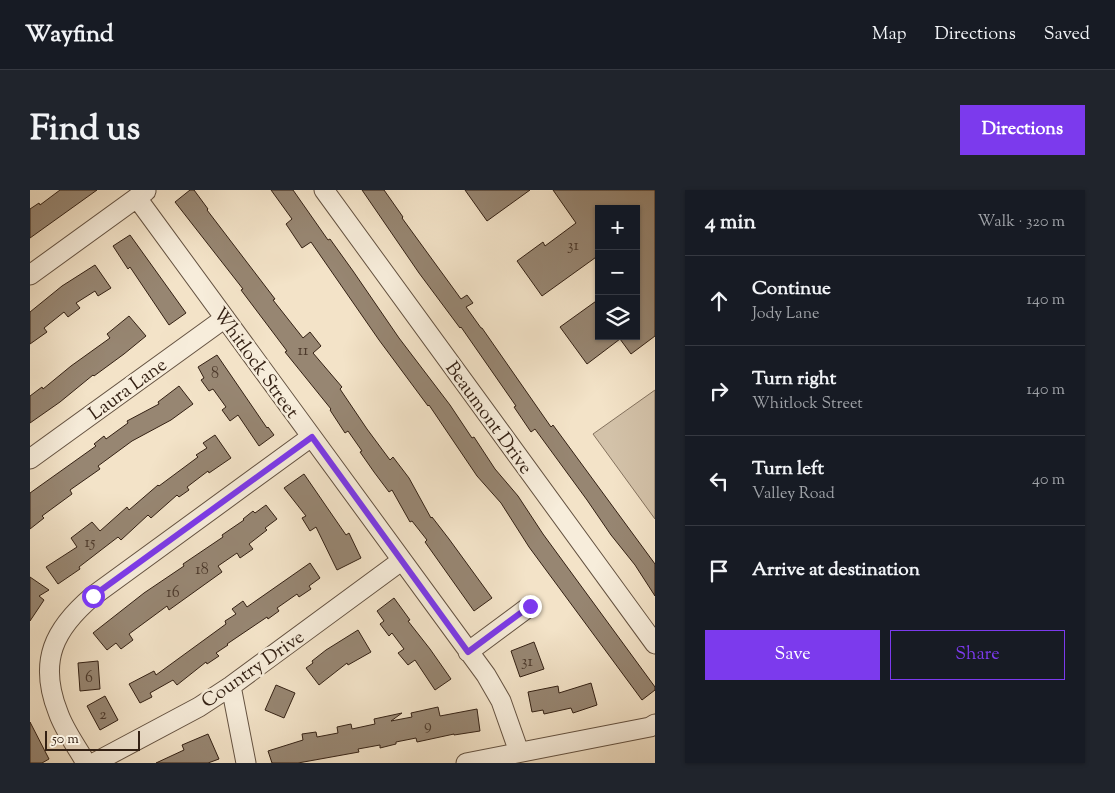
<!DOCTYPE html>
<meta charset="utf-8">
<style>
body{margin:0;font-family:"Sorts Mill Goudy",serif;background:#20242c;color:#f1f3f6}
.controls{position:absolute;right:15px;top:15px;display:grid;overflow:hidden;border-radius:0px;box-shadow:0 1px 4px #0004}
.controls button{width:45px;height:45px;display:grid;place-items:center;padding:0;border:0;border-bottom:1px solid #363941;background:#171b24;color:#f1f3f6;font:25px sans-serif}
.scale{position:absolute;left:15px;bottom:12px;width:95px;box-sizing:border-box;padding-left:5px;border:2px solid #342114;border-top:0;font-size:14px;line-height:18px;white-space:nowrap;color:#342114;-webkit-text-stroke:4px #f7eddb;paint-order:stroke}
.stop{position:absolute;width:15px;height:15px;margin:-11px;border:4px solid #7c3aed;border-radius:50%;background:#fff}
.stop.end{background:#7c3aed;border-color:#fff;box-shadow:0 1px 5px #0008}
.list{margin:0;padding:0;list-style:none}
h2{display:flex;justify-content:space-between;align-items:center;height:65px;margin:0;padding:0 20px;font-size:21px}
h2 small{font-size:16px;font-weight:400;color:#9ea1a6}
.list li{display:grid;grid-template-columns:32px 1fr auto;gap:15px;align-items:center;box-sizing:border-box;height:90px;padding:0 20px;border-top:1px solid #363941}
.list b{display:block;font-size:19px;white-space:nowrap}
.list p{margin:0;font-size:16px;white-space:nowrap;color:#9ea1a6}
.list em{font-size:16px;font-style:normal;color:#9ea1a6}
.actions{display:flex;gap:10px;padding:15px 20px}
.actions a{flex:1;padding:11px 0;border:1px solid #7c3aed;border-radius:0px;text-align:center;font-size:18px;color:#7c3aed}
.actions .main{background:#7c3aed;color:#fff}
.icon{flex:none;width:28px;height:28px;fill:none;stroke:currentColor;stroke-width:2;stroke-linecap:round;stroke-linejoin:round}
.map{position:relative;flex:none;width:625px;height:573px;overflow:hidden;border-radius:0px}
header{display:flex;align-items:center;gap:30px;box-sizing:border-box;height:70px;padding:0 25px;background:#171b24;border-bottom:1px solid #363941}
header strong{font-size:24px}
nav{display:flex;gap:28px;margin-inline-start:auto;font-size:18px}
.intro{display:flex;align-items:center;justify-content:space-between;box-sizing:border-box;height:120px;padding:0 30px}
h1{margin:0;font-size:35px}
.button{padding:12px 22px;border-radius:0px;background:#7c3aed;color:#fff;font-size:18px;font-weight:700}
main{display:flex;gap:30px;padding:0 30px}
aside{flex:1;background:#171b24;border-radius:0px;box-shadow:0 1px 4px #0004}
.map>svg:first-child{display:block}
.green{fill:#d3c2a9;stroke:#84725e}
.building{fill:#978672;stroke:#342114}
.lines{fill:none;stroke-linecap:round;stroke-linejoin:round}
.minor-casing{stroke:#645241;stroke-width:21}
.minor{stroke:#f7eddb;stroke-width:19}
.route{stroke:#7c3aed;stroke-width:6}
.labels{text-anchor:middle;stroke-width:5;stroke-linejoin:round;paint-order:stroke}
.number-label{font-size:16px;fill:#4d3a2c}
.street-label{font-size:19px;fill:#342114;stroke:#f7eddb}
</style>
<header>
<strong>Wayfind</strong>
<nav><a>Map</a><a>Directions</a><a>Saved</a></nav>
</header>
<div class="intro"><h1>Find us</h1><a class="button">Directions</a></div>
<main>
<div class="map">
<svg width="625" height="573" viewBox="0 0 625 573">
<rect width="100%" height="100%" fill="#f3e3c8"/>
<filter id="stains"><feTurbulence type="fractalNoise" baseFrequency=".004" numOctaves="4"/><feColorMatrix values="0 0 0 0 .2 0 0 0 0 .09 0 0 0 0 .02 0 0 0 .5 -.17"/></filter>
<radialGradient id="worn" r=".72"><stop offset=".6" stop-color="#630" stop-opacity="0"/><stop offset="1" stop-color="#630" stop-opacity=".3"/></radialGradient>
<path class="green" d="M625 200V329L563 244Z"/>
<path class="building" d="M30 0H67L0 48V19L9 13 10 15Z
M160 0H164L178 19 177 20 245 109 243 110 273 148 280 142 291 156 283 163 312 197 310 199 337 239 360 270 363 267 379 288 401 328 402 327 419 349 462 408 444 421 395 352 397 350 382 331 380 332 362 300 359 302 344 282 330 262 332 261 318 241 315 243 300 220 301 219 255 162 257 161 211 100 213 99 145 12Z
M241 0H263L298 50 300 49 323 81 369 148 420 215 442 248 444 247 465 279 488 306 513 344 625 497V500L612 510 499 357 471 313 447 286 399 215 398 216 349 150 281 52 272 58 256 34 262 29Z
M332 0H354L373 27 372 28 431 109 437 105 443 113 436 117 451 138H452L521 237 523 235 625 374V406L605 375 581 345 557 310 505 239 501 242 484 217 486 216 431 137 430 138 389 83Z
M435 0H500L457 31Z
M523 0H625V146L601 164 590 149 557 174 530 137 569 109V146H606V19H569V65L512 106 487 71 513 52 515 56 546 33Z
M100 45 156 123 139 135 100 77 98 79 83 56Z
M65 75 81 98 68 106 65 101 46 113 50 118 38 127 34 122 14 138 17 142 0 154V122L32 96Z
M99 126 116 146 94 164 64 186 63 185 30 212 0 233V206L12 197 13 199 41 176 80 148 77 144Z
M187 165 237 238 238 237 244 245 229 256 208 225 200 231 192 220 196 217 183 199 179 201 171 190 174 188 168 177Z
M149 196 163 214 141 230 102 251 68 276 70 279 40 300 42 304 12 326 14 328 0 339V303L66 256 64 254 74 246 76 249 98 233 97 231 129 214 128 212Z
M185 245 201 268 179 283 178 281 157 297 159 300 149 307 147 305 121 328 118 325 91 350 88 347 49 377 50 379 28 394 16 377 47 357 41 348 62 332 70 341 97 317 99 320 128 295 129 296 168 267 166 265 177 258 173 253Z
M274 284 316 345 319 343 331 368 307 380 286 337 280 341 272 328 276 326 254 298Z
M236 315 247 329 235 338 237 340 219 354 223 359 210 368 207 363 188 376 192 382 139 420 137 416 99 444 103 450 91 459 86 453 77 460 63 443 114 403 154 376 153 374 193 347 192 345 214 330 213 329 223 321 225 323Z
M280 373 290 388 279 396 281 399 269 407 267 404 247 418 249 421 238 429 237 427 197 454 198 455 186 463 189 466 177 474 176 472 147 495 143 490 120 503 122 507 110 513 99 494 124 481 126 485 196 434 195 431 206 424 202 419 213 411 217 417Z
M0 387 19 400 9 406 14 410 0 431Z
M364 408 380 430 378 431 400 459 421 489 405 500 385 470 378 475 368 463 374 459 362 443 359 446 350 434 354 431 347 421Z
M328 440 341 462 318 475 317 473 289 495 276 478 283 473 282 471 296 460Z
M504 452 514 479 490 487 481 461Z
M68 471 70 499 50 501 48 473Z
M561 493 567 515 543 523 541 518 514 524 513 520 502 522 498 502 528 496 529 503Z
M246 495 265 503 254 528 235 520Z
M75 506 88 530 70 540 57 516Z
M408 517 410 526 447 519 450 541 424 545V544L387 552 386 548 366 552V554L350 558V555L328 559 329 562 268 573H242L238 561 273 550 272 544 286 542 287 547 308 543 307 537 321 534 322 539 345 534 344 529 372 523 361 531 382 527 381 523Z
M0 532 19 569 12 573H0Z
M178 544 189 569 178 573H126L154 560 152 555Z"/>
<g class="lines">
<g class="minor-casing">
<path id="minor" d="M294 0 625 454
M107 8 456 485 471 511 489 562
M0 85 116 1
M0 269 195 128
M438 462 500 416
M201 496 216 573
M56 573C47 557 34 540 28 522 8 471 24 439 63 406L281 247
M64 573 169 517 201 496 371 371
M436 573 620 537 625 534"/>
</g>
<use href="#minor" class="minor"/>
</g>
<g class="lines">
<path class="route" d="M63 406 282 247 438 462 500 416"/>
</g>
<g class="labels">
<g class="number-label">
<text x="543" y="60">31</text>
<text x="273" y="165">11</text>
<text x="185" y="188">8</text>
<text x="60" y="357">15</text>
<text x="172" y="384">18</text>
<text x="143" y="407">16</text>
<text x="497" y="476">31</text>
<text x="59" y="492">6</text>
<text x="73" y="529">2</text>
<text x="398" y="540">9</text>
</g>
<g class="street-label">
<text transform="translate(227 172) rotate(54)" y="7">Whitlock Street</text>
<text transform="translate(97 198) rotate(-36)" y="7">Laura Lane</text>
<text transform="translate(460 227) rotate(54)" y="7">Beaumont Drive</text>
<text transform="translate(222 478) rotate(-35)" y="7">Country Drive</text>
</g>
</g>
<rect width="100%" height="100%" filter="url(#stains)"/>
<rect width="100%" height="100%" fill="url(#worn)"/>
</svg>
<div class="controls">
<button>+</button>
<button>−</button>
<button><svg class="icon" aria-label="layers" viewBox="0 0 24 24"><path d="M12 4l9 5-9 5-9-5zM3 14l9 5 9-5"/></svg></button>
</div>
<div class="scale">50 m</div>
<div class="stop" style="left:63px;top:406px"></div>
<div class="stop end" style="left:500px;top:416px"></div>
</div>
<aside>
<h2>4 min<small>Walk · 320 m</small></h2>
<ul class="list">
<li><svg class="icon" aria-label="ahead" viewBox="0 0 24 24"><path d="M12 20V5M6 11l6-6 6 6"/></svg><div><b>Continue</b><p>Jody Lane</p></div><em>140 m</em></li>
<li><svg class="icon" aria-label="right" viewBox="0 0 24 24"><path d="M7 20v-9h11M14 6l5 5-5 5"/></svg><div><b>Turn right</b><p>Whitlock Street</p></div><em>140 m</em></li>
<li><svg class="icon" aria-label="left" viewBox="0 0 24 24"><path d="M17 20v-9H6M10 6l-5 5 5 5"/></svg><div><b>Turn left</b><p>Valley Road</p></div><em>40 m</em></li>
<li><svg class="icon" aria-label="arrive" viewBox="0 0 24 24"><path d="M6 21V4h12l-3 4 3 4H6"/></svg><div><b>Arrive at destination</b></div></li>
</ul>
<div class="actions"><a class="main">Save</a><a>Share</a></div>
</aside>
</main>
